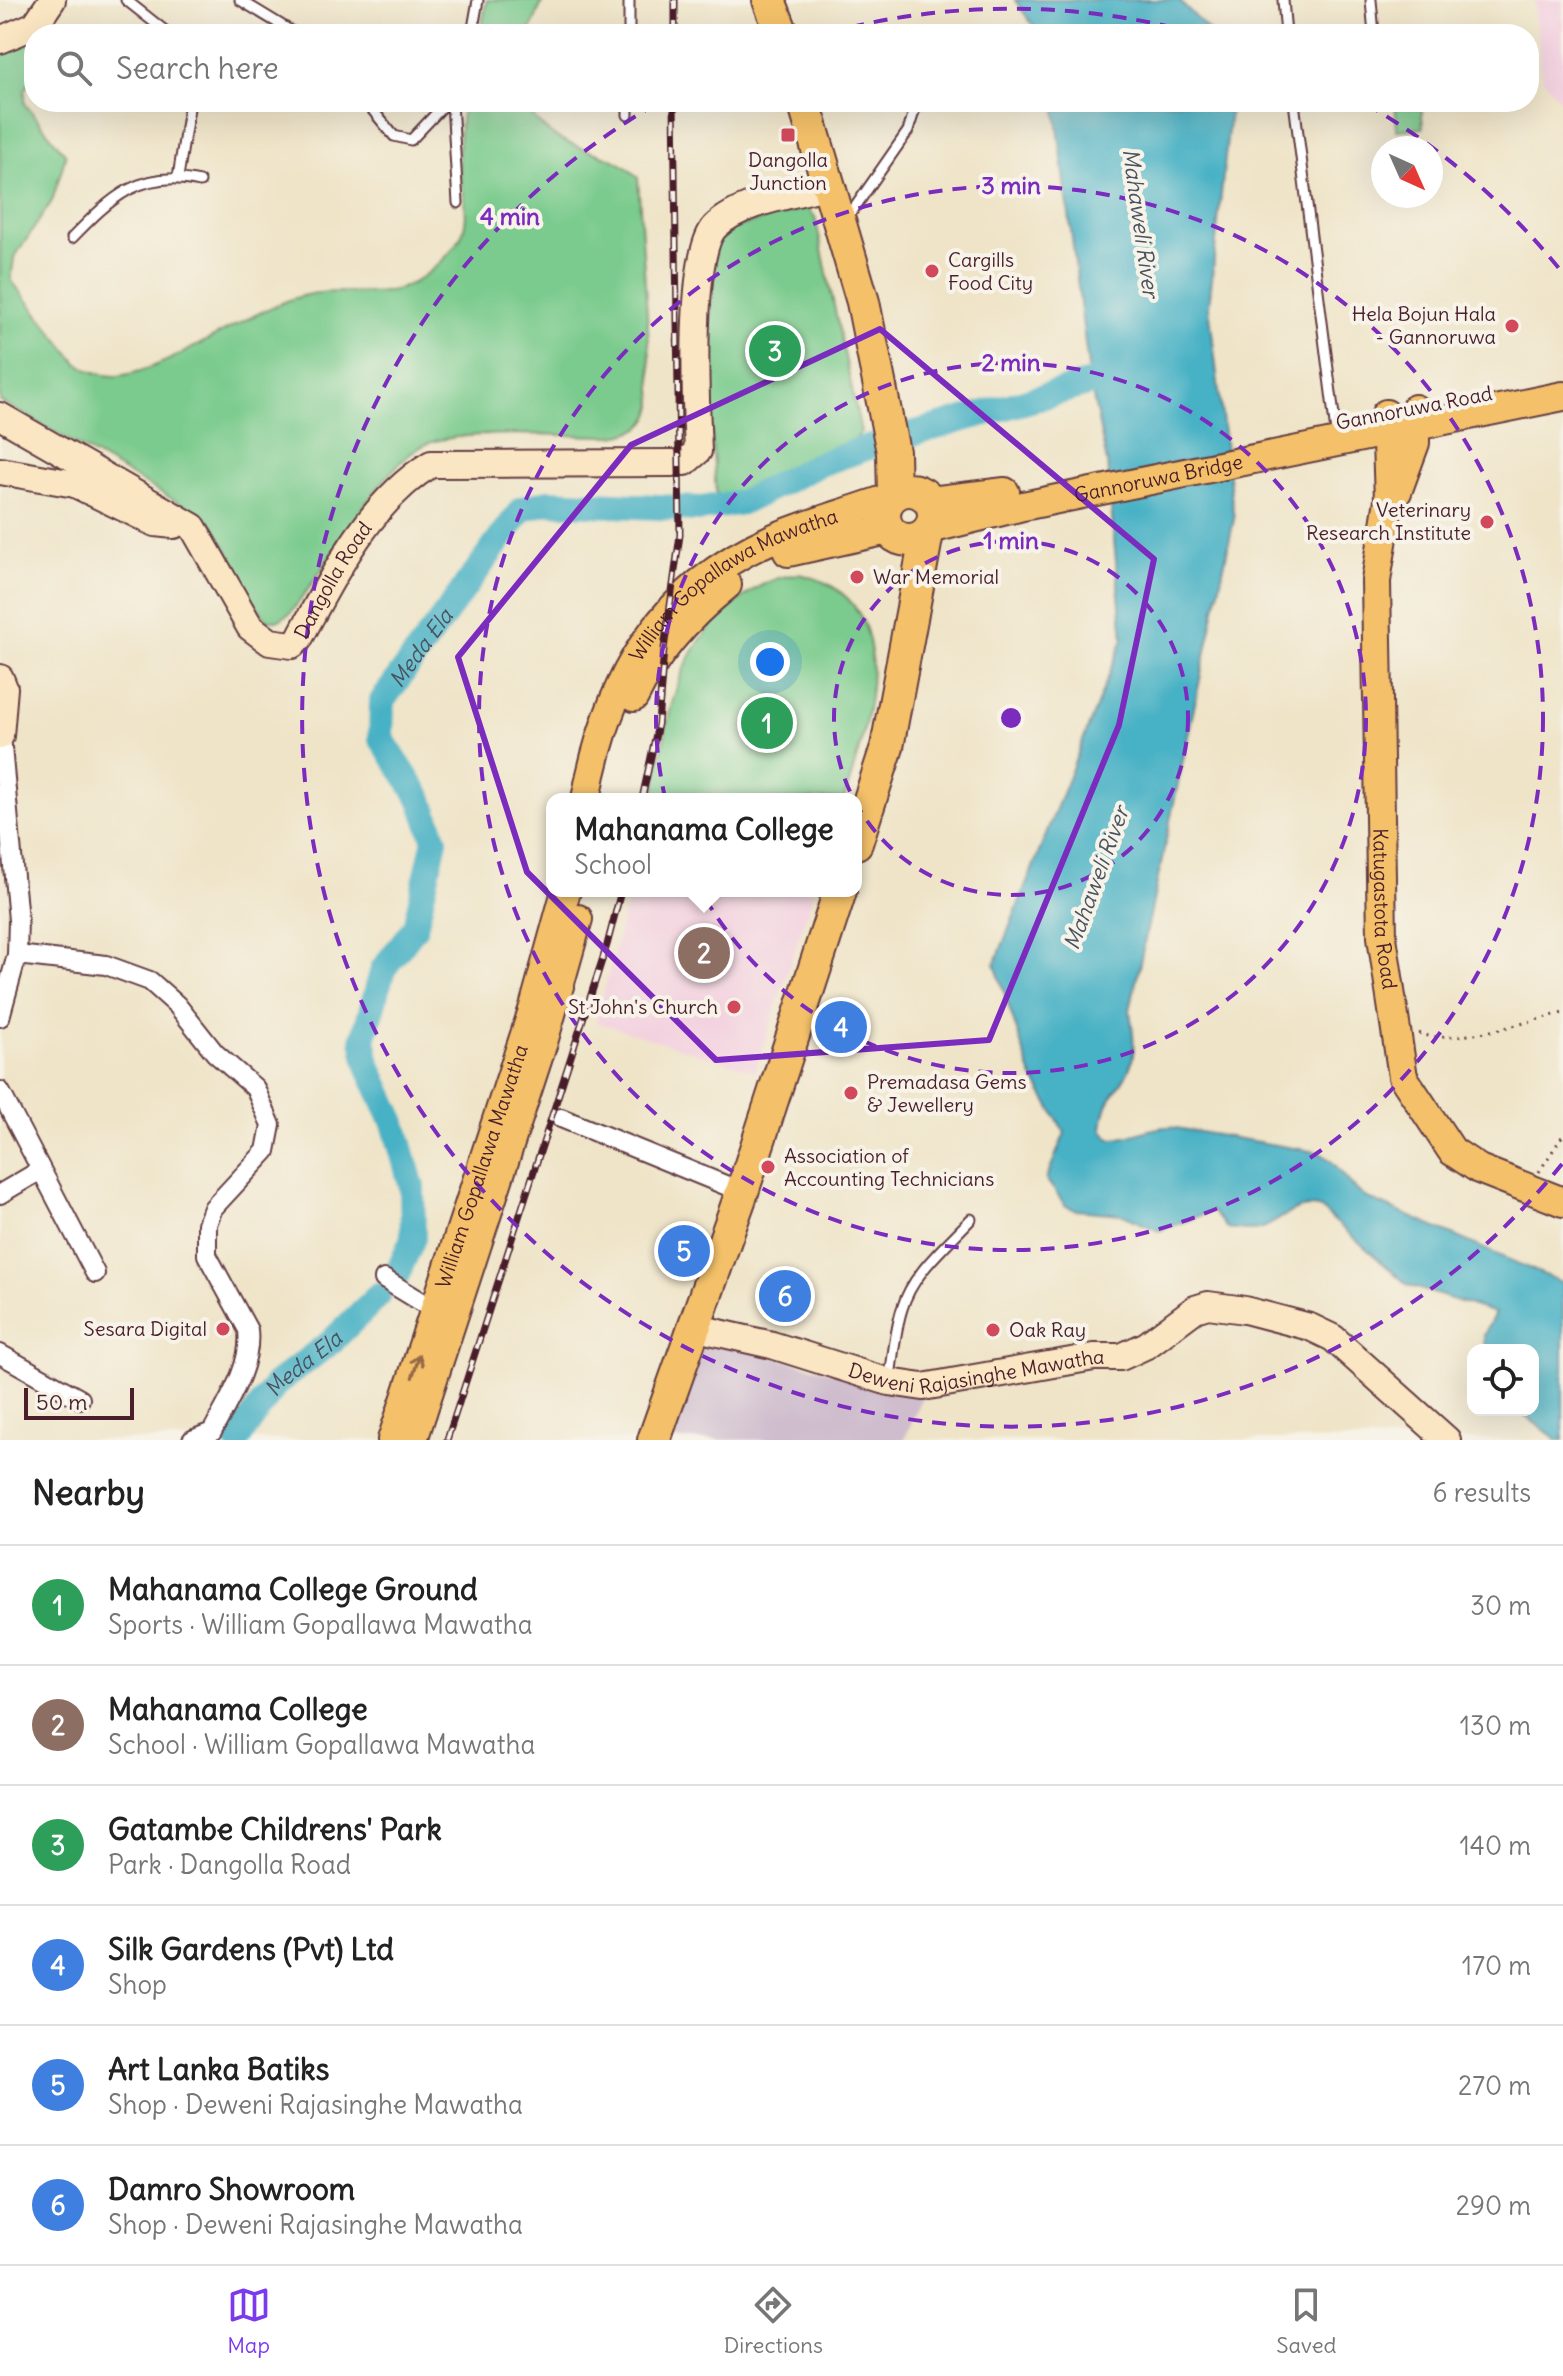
<!DOCTYPE html>
<meta charset="utf-8">
<style>
body{margin:0;font-family:Delius,sans-serif;background:#f2f2f2;color:#222}
.controls{position:absolute;right:24px;bottom:24px;display:grid;overflow:hidden;border-radius:16px;box-shadow:0 8px 32px #0002}
.controls button{width:72px;height:72px;display:grid;place-items:center;padding:0;border:0;border-bottom:2px solid #e0e0e0;background:#fff;color:#222;font:40px sans-serif}
.compass{position:absolute;left:1371px;top:136px;width:72px;height:72px;border-radius:50%;background:#fff;box-shadow:0 8px 32px #0002;rotate:135deg}
.scale{position:absolute;left:24px;bottom:20px;width:110px;box-sizing:border-box;padding-left:8px;border:4px solid #4a1f2b;border-top:0;font-size:22px;line-height:28px;white-space:nowrap;color:#4a1f2b;-webkit-text-stroke:6px #f7f3e8;paint-order:stroke}
.you{position:absolute;left:770px;top:662px;width:28px;height:28px;margin:-20px;border:6px solid #fff;border-radius:50%;background:#1a73e8;box-shadow:0 0 0 12px #1a73e833}
.badge{display:grid;place-items:center;width:52px;height:52px;border-radius:50%;background:#7c3aed;color:#fff;font-size:26px;font-weight:700}
.pin{position:absolute;translate:-50% -50%;border:4px solid #fff;box-shadow:0 2px 8px #0006}
.popup{position:absolute;left:546px;top:793px;width:316px;height:104px;box-sizing:border-box;display:grid;place-content:center;border-radius:16px;background:#fff;filter:drop-shadow(0 2px 6px #0005);font-size:26px;white-space:nowrap;color:#767676}
.popup b{font-size:30px;color:#222}
.popup::after{content:'';position:absolute;left:50%;top:100%;margin-left:-16px;border:16px solid transparent;border-top-color:#fff}
.list{margin:0;padding:0;list-style:none}
h2{display:flex;justify-content:space-between;align-items:center;height:104px;margin:0;padding:0 32px;font-size:34px}
h2 small{font-size:26px;font-weight:400;color:#767676}
.list li{display:grid;grid-template-columns:52px 1fr auto;gap:24px;align-items:center;box-sizing:border-box;height:120px;padding:0 32px;border-top:2px solid #e0e0e0}
.list b{display:block;font-size:30px;white-space:nowrap}
.list p{margin:0;font-size:26px;white-space:nowrap;color:#767676}
.list em{font-size:26px;font-style:normal;color:#767676}
.icon{flex:none;width:44px;height:44px;fill:none;stroke:currentColor;stroke-width:2;stroke-linecap:round;stroke-linejoin:round}
.map{position:relative;flex:none;width:1563px;height:1440px;overflow:hidden}
.search{position:absolute;background:#fff;box-shadow:0 8px 32px #0002;left:24px;right:24px;top:24px;height:88px;display:flex;align-items:center;gap:20px;box-sizing:border-box;padding:0 28px;border-radius:32px;color:#767676;font-size:30px}
.sheet{height:824px;background:#fff}
nav{display:flex;justify-content:space-around;align-items:center;box-sizing:border-box;height:112px;border-top:2px solid #e0e0e0;background:#fff;font-size:22px;color:#767676}
nav a{display:grid;justify-items:center;gap:4px}
nav .on{color:#7c3aed}
.map>svg:first-child{display:block}
.built{fill:#f3cfdf}
.industrial{fill:#cfbdce}
.green{fill:#7acb8d;stroke:#62755c;stroke-width:2}
.water{fill:#47b1c5;stroke:#486878;stroke-width:2}
.lines{fill:none;stroke-linecap:round;stroke-linejoin:round}
.river{stroke:#47b1c5;stroke-width:26}
.lane-casing{stroke:#633d43;stroke-width:13}
.street-casing{stroke:#633d43;stroke-width:22}
.secondary-casing{stroke:#633d43;stroke-width:30}
.primary-casing{stroke:#633d43;stroke-width:32}
.highway-casing{stroke:#633d43;stroke-width:36}
.path{stroke:#633d43;stroke-width:3;stroke-dasharray:2 6;stroke-linecap:butt}
.lane{stroke:#fff;stroke-width:9}
.street{stroke:#fff;stroke-width:18}
.secondary{stroke:#fbe6c3;stroke-width:26}
.primary{stroke:#f4c16a;stroke-width:28}
.highway{stroke:#f4c16a;stroke-width:32}
.rail-casing{stroke:#4a1f2b;stroke-width:7}
.rail{stroke:#f7f3e8;stroke-width:4;stroke-dasharray:12;stroke-linecap:butt}
.oneway{stroke:#966847}
.marked{fill:none;stroke:#7b2cbf;stroke-width:6;stroke-linejoin:round}
.ring{fill:none;stroke:#7b2cbf;stroke-width:4;stroke-dasharray:14 10}
.poi-dot{fill:#d1495b;stroke:#f7f3e8;stroke-width:3}
.labels{text-anchor:middle;stroke-width:8;stroke-linejoin:round;paint-order:stroke}
.poi-label{font-size:20px;fill:#4a1f2b;stroke:#f7f3e8;text-anchor:start}
.street-label{font-size:20px;fill:#4a1f2b;stroke:#f7f3e8}
.water-label{font-size:22px;font-style:italic;fill:#495261;stroke:#f7f3e8}
.centre{fill:#7b2cbf;stroke:#f7f3e8;stroke-width:4}
.ring-label{font-size:24px;text-anchor:middle;font-weight:bold;fill:#7b2cbf;stroke:#f7f3e8;stroke-width:8;stroke-linejoin:round;paint-order:stroke}
</style>
<div class="map">
<svg width="1563" height="1440" viewBox="0 0 1563 1440">
<rect width="100%" height="100%" fill="#f7f3e8"/>
<filter id="ink" filterUnits="userSpaceOnUse"><feTurbulence type="fractalNoise" baseFrequency=".0125" numOctaves="2"/><feDisplacementMap in="SourceGraphic" scale="16" xChannelSelector="R" yChannelSelector="G"/><feConvolveMatrix kernelMatrix="1 2 1 2 8 2 1 2 1" color-interpolation-filters="sRGB"/></filter>
<filter id="wash" filterUnits="userSpaceOnUse"><feTurbulence type="fractalNoise" baseFrequency=".006" numOctaves="4" result="noise"/><feDisplacementMap in="SourceGraphic" scale="32" xChannelSelector="R" yChannelSelector="G"/><feGaussianBlur stdDeviation="1.8" result="paint"/><feColorMatrix in="noise" values="0 0 0 0 0 0 0 0 0 0 0 0 0 0 0 0 0 1.4 0 .05"/><feComposite in="paint" operator="in"/></filter>
<g filter="url(#wash)">
<rect width="100%" height="100%" fill="#efe4c8"/>
<path class="built" d="M1534 0H1563V104L1542 78Z
M630 891H814L755 1071 596 1022Z"/>
<path class="industrial" d="M701 1338 923 1396 904 1440H663Z"/>
<path class="green" d="M487 0H543L529 34H480Z
M34 36V74L25 90V104L66 155 52 201 14 258 11 280 78 364C90 372 103 377 118 376 172 370 244 312 302 296 333 287 368 298 399 289 421 282 442 263 456 245 475 220 461 191 459 163 458 142 460 122 464 102H524C552 158 607 142 638 178L653 405C649 428 635 432 614 436 568 436 468 429 429 443 380 461 327 571 290 613L279 620H268C239 589 233 544 202 516L0 401V49Z
M1395 102H1421L1423 128 1397 130Z
M807 208 815 217 861 432 854 442 728 498 716 493 706 360 716 245 721 231Z
M799 574C909 597 868 725 844 799H653C669 723 669 658 733 605 754 588 772 577 799 574Z"/>
<path class="water" d="M1015 0H1179L1212 34H1039Z
M1055 102H1231L1209 306 1234 519 1130 1010C1132 1028 1137 1050 1130 1067 1118 1095 1106 1092 1102 1129L1110 1139C1132 1139 1149 1126 1170 1127L1317 1152C1339 1161 1345 1184 1365 1197L1563 1283V1440H1558L1517 1410H1533V1350H1485L1484 1335 1495 1313 1408 1285 1321 1209C1297 1200 1281 1222 1260 1229 1251 1231 1237 1229 1227 1228L1212 1211 1159 1231 1121 1214 1076 1210 1066 1206 1046 1179 1065 1133 1031 1074 995 964 1123 639 1107 462 1090 383Z"/>
<g class="lines">
<g class="river">
<path d="M905 436 1090 383 1126 378"/>
<path id="s1" d="M395 1279 413 1238 412 1187 394 1123 369 1068 363 1040 383 969 415 927 435 840 421 800 381 738 382 701 522 509 548 502 701 509 743 502 817 465 878 444"/>
<path id="s2" d="M237 1440 276 1384 332 1341 378 1296"/>
</g>
</g>
</g>
<g filter="url(#ink)">
<g class="lines">
<g class="lane-casing">
<path id="lane" d="M126 0 169 34
M240 0 296 34
M1283 0 1286 34
M1371 0 1374 34
M472 34 478 0
M629 34V0
M366 102 394 136 411 140 447 102
M452 102 458 203
M1294 102 1337 440
M628 115V102
M178 177 190 102
M842 214 853 210 908 131 917 102
M72 238C111 198 141 168 200 182
M890 1378C893 1356 895 1331 902 1309 912 1273 947 1245 971 1219"/>
</g>
<g class="street-casing">
<path id="street" d="M17 955 106 965 150 981 177 1005 215 1053 255 1088 271 1125 266 1151 213 1208 207 1224V1255L248 1330C252 1366 228 1401 212 1432L192 1440
M0 1017 17 955 18 920 1 736
M0 1091 95 1273
M561 1118 742 1192
M0 1194 39 1171
M384 1279 435 1310
M0 1354 80 1399"/>
</g>
<g class="secondary-casing">
<g id="secondary">
<path d="M0 40 35 25 52 0"/>
<path id="s3" d="M0 416 193 527 250 627 270 642 292 645 299 639C332 577 369 502 431 464L672 463"/>
<path d="M685 462 698 451C696 409 688 255 715 227 741 201 795 195 829 185"/>
<path d="M0 471 75 484 155 523 174 525"/>
<path d="M0 678 4 688 0 736"/>
<path id="s4" d="M693 1327 772 1345 889 1382 923 1387 1094 1357H1121L1147 1345 1195 1309 1208 1305 1245 1310 1310 1327 1333 1338 1447 1440"/>
</g>
</g>
<g class="primary-casing">
<g id="primary">
<path id="s5" d="M1386 414 1389 500 1376 581 1382 937 1403 1077 1452 1151 1479 1169 1563 1202"/>
<path d="M1397 492 1415 443V409"/>
<path d="M930 501 1005 492"/>
<path id="s6" d="M930 529 1023 506 1563 396"/>
<path d="M788 552 888 530"/>
<path d="M634 697C655 653 689 616 727 585"/>
<path id="s7" d="M586 799C608 680 658 589 774 538 811 522 851 512 889 498"/>
<path id="s8" d="M392 1440 534 1007 566 891"/>
<path d="M413 1440 544 1039 578 919"/>
</g>
</g>
<g class="highway-casing">
<path id="highway" d="M769 0 782 34
M804 102 863 302 893 452 894 494
M884 515a25 25 0 1 1 50 0a25 25 0 1 1-50 0Z
M856 843 887 747 927 533
M654 1440 742 1192 840 891"/>
</g>
<path class="path" d="M1419 1033C1450 1047 1528 1021 1563 1013
M1539 1172 1563 1135"/>
<use href="#lane" class="lane"/>
<use href="#street" class="street"/>
<use href="#secondary" class="secondary"/>
<use href="#primary" class="primary"/>
<use href="#highway" class="highway"/>
<g class="rail-casing">
<path id="rail" d="M675 34V0
M642 799 658 724 664 649 680 535 674 102
M447 1440 607 945 621 891"/>
</g>
<use href="#rail" class="rail"/>
</g>
<defs><path id="oneway-shaft" d="M-6 0H5M1.5-3L5.5 0L1.5 3" fill="none" stroke-width="1.6" stroke-linecap="round" stroke-linejoin="round" transform="scale(2)"/></defs>
<use class="oneway" href="#oneway-shaft" transform="translate(416 1366) rotate(-72)"/>
</g>
<path class="marked" d="M880 329 1154 559 1119 725 989 1040 716 1060 527 872 458 657 631 445Z"/>
<g class="ring">
<circle cx="1011" cy="718" r="177"/>
<circle cx="1011" cy="718" r="355"/>
<circle cx="1011" cy="718" r="532"/>
<path d="M1562 1164A709 709 0 1 1 656 104M827 33A709 709 0 0 1 1195 33M1366 104A709 709 0 0 1 1562 272"/>
</g>
<g class="poi-dot">
<rect x="780" y="127" width="16" height="16" rx="4"/>
<circle cx="932" cy="271" r="8"/>
<circle cx="1512" cy="326" r="8"/>
<circle cx="1487" cy="522" r="8"/>
<circle cx="857" cy="577" r="8"/>
<circle cx="734" cy="1007" r="8"/>
<circle cx="851" cy="1093" r="8"/>
<circle cx="768" cy="1167" r="8"/>
<circle cx="223" cy="1329" r="8"/>
<circle cx="993" cy="1330" r="8"/>
</g>
<g class="labels">
<g class="poi-label">
<text x="788" y="167" text-anchor="middle">Dangolla<tspan x="788" dy="23">Junction</tspan></text>
<text x="948" y="267">Cargills<tspan x="948" dy="23">Food City</tspan></text>
<text x="1496" y="321" text-anchor="end">Hela Bojun Hala<tspan x="1496" dy="23">- Gannoruwa</tspan></text>
<text x="1471" y="517" text-anchor="end">Veterinary<tspan x="1471" dy="23">Research Institute</tspan></text>
<text x="873" y="584">War Memorial</text>
<text x="718" y="1014" text-anchor="end">St John's Church</text>
<text x="867" y="1089">Premadasa Gems<tspan x="867" dy="23">&amp; Jewellery</tspan></text>
<text x="784" y="1163">Association of<tspan x="784" dy="23">Accounting Technicians</tspan></text>
<text x="207" y="1336" text-anchor="end">Sesara Digital</text>
<text x="1009" y="1337">Oak Ray</text>
</g>
<g class="street-label">
<text transform="translate(1414 408) rotate(-11)" y="7">Gannoruwa Road</text>
<text dy="7" stroke="none"><textPath href="#s6" startOffset="234">Gannoruwa Bridge</textPath></text>
<text dy="7" stroke="none"><textPath href="#s3" startOffset="462">Dangolla Road</textPath></text>
<text dy="7" stroke="none"><textPath href="#s7" startOffset="276">William Gopallawa Mawatha</textPath></text>
<text dy="7" stroke="none"><textPath href="#s5" startOffset="496">Katugastota Road</textPath></text>
<text dy="7" stroke="none"><textPath href="#s8" startOffset="288">William Gopallawa Mawatha</textPath></text>
<text dy="7" stroke="none"><textPath href="#s4" startOffset="292">Deweni Rajasinghe Mawatha</textPath></text>
</g>
<g class="water-label">
<text transform="translate(1141 223) rotate(82)" y="8">Mahaweli River</text>
<text dy="8" stroke="none"><textPath href="#s1" startOffset="686">Meda Ela</textPath></text>
<text transform="translate(1096 878) rotate(-70)" y="8">Mahaweli River</text>
<text dy="8" stroke="none"><textPath href="#s2" startOffset="102">Meda Ela</textPath></text>
</g>
</g>
<circle cx="1011" cy="718" r="12" class="centre"/>
<g class="ring-label">
<text x="1011" y="194">3 min</text>
<text x="510" y="225">4 min</text>
<text x="1011" y="371">2 min</text>
<text x="1011" y="549">1 min</text>
</g>
</svg>
<div class="controls">
<button><svg class="icon" aria-label="locate" viewBox="0 0 24 24"><circle cx="12" cy="12" r="6"/><path d="M12 2v4M12 18v4M2 12h4M18 12h4"/></svg></button>
</div>
<svg class="compass" viewBox="-18 -18 36 36"><path d="M0-13l5 13h-10z" fill="#e53935"/><path d="M0 13l5-13h-10z" fill="#767676"/></svg>
<div class="scale">50 m</div>
<div class="you"></div>
<div class="pin badge" style="left:767px;top:723px;background:#2e9e5b">1</div>
<div class="pin badge" style="left:704px;top:953px;background:#8d6e63">2</div>
<div class="popup"><b>Mahanama College</b>School</div>
<div class="pin badge" style="left:775px;top:351px;background:#2e9e5b">3</div>
<div class="pin badge" style="left:841px;top:1027px;background:#3f7fe0">4</div>
<div class="pin badge" style="left:684px;top:1251px;background:#3f7fe0">5</div>
<div class="pin badge" style="left:785px;top:1296px;background:#3f7fe0">6</div>
<div class="search"><svg class="icon" aria-label="search" viewBox="0 0 24 24"><circle cx="10" cy="10" r="6"/><path d="M15 15l6 6"/></svg>Search here</div>
</div>
<section class="sheet">
<h2>Nearby<small>6 results</small></h2>
<ul class="list">
<li><span class="badge" style="background:#2e9e5b">1</span><div><b>Mahanama College Ground</b><p>Sports · William Gopallawa Mawatha</p></div><em>30 m</em></li>
<li><span class="badge" style="background:#8d6e63">2</span><div><b>Mahanama College</b><p>School · William Gopallawa Mawatha</p></div><em>130 m</em></li>
<li><span class="badge" style="background:#2e9e5b">3</span><div><b>Gatambe Childrens' Park</b><p>Park · Dangolla Road</p></div><em>140 m</em></li>
<li><span class="badge" style="background:#3f7fe0">4</span><div><b>Silk Gardens (Pvt) Ltd</b><p>Shop</p></div><em>170 m</em></li>
<li><span class="badge" style="background:#3f7fe0">5</span><div><b>Art Lanka Batiks</b><p>Shop · Deweni Rajasinghe Mawatha</p></div><em>270 m</em></li>
<li><span class="badge" style="background:#3f7fe0">6</span><div><b>Damro Showroom</b><p>Shop · Deweni Rajasinghe Mawatha</p></div><em>290 m</em></li>
</ul>
</section>
<nav>
<a class="on"><svg class="icon" aria-label="map" viewBox="0 0 24 24"><path d="M3 6l6-2 6 2 6-2v14l-6 2-6-2-6 2zM9 4v14M15 6v14"/></svg>Map</a>
<a><svg class="icon" aria-label="directions" viewBox="0 0 24 24"><path d="M12 3l9 9-9 9-9-9zM9 14v-3h6M13 9l2 2-2 2"/></svg>Directions</a>
<a><svg class="icon" aria-label="saved" viewBox="0 0 24 24"><path d="M7 4h10v16l-5-4-5 4z"/></svg>Saved</a>
</nav>
